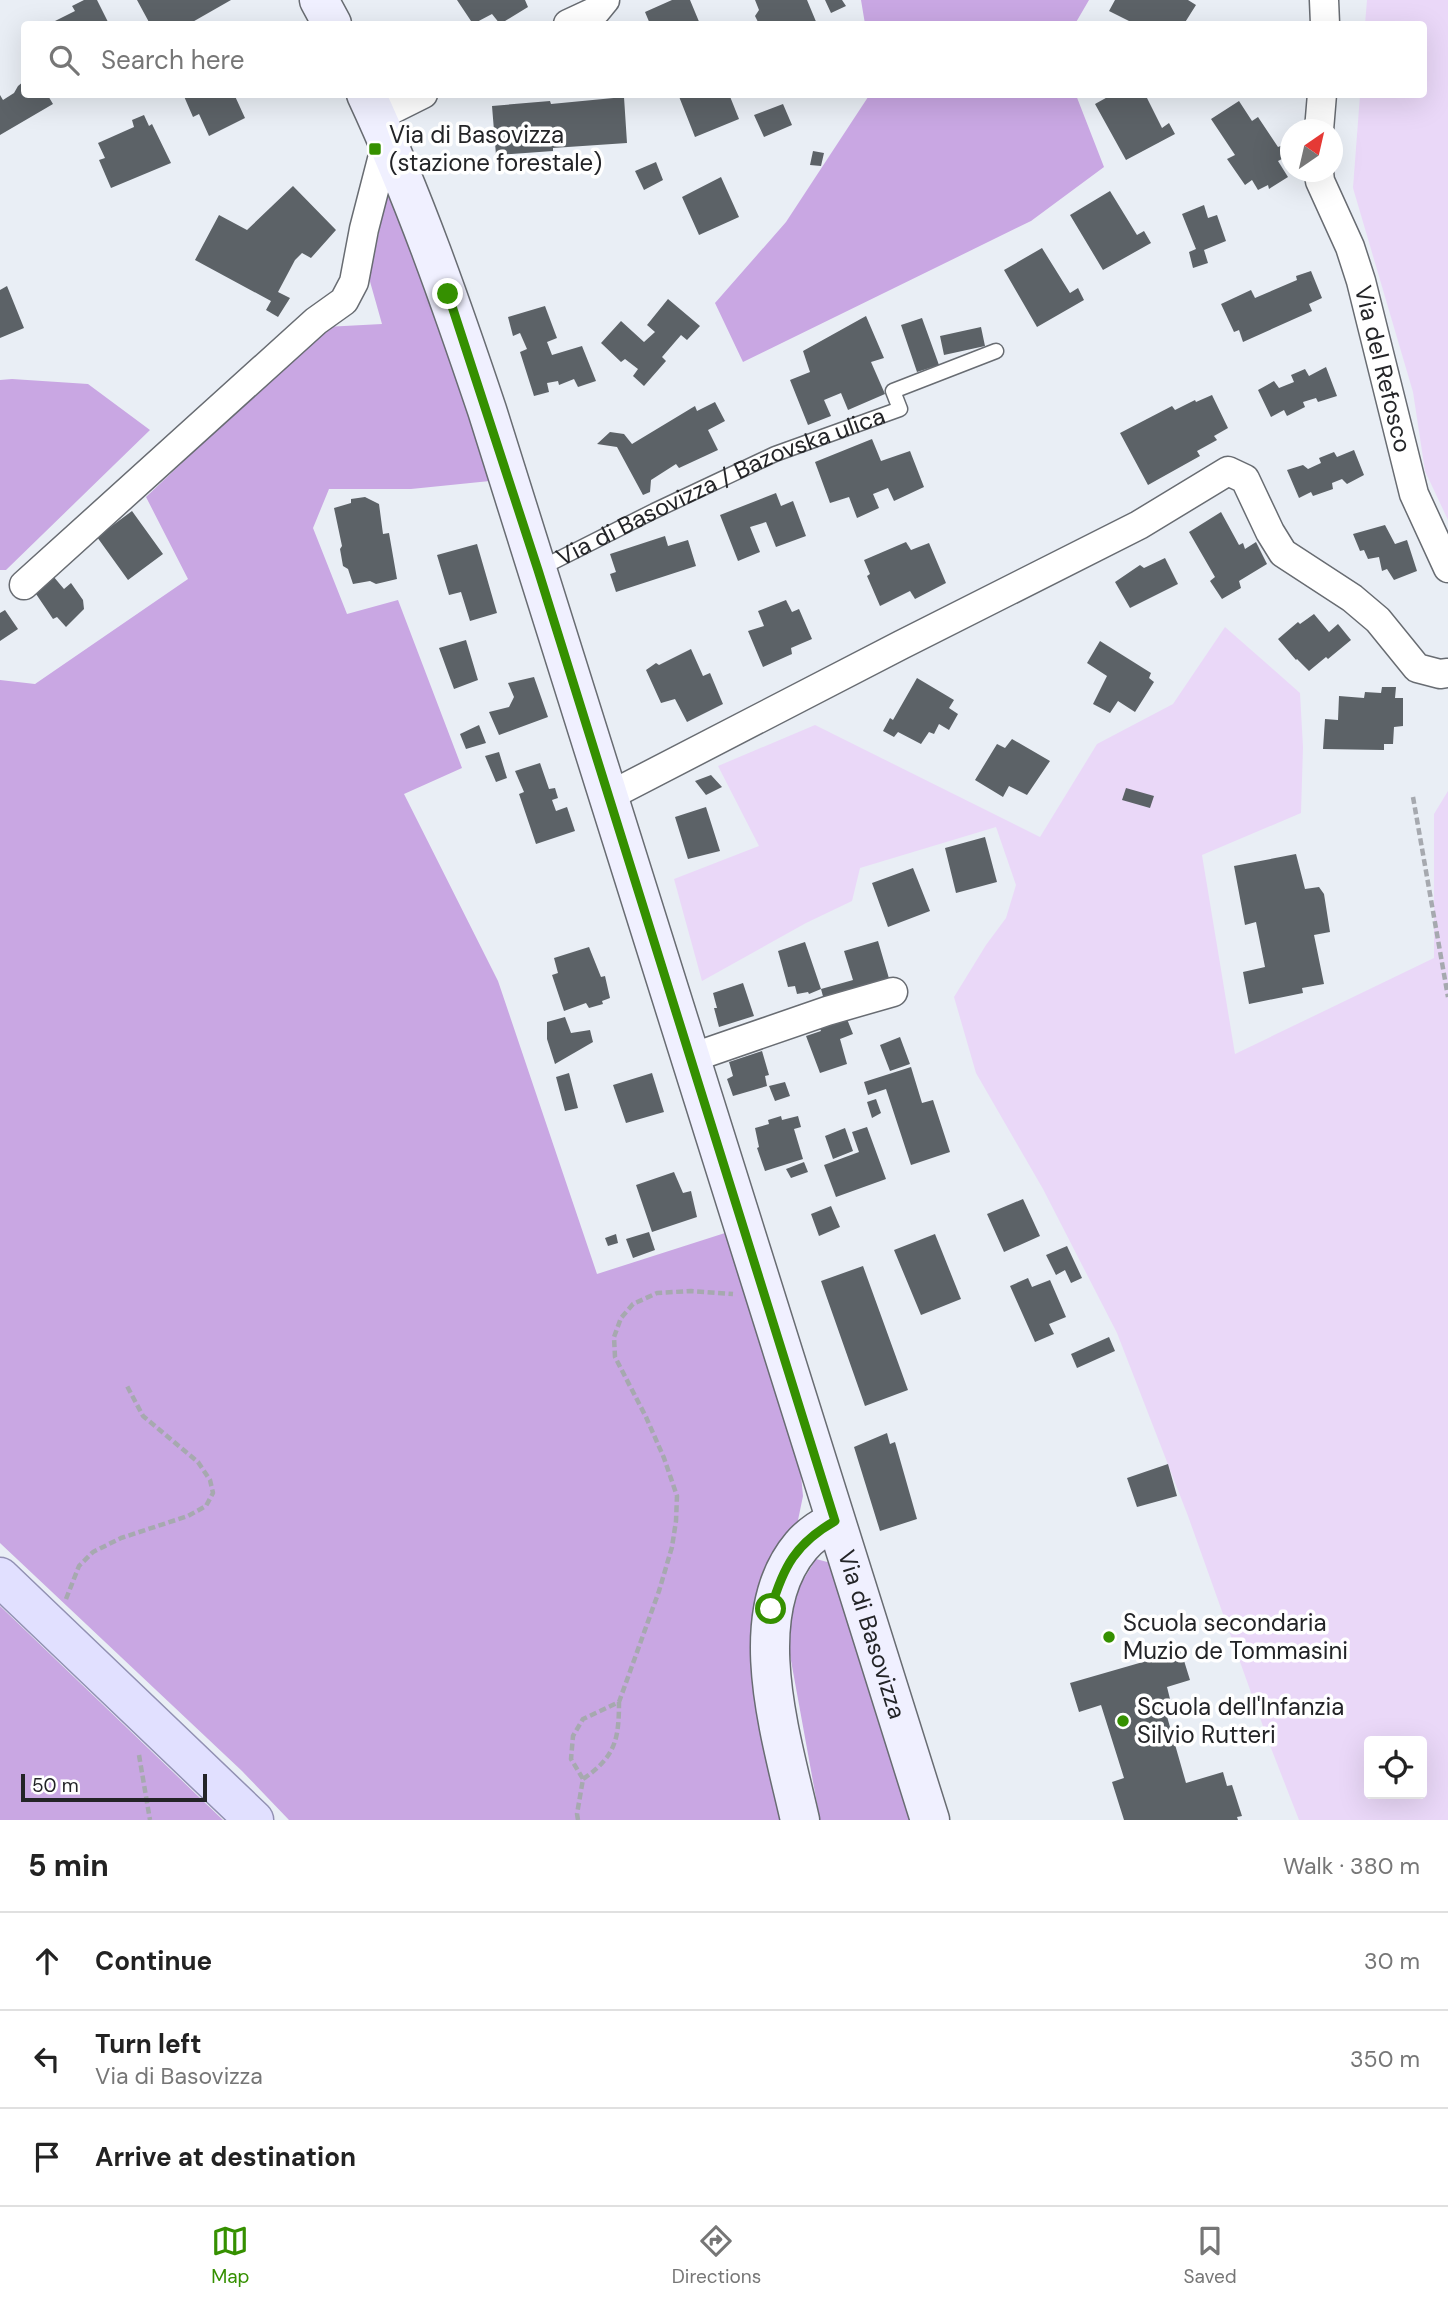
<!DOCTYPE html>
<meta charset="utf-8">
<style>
body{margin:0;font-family:"DM Sans",sans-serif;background:#f6f6f6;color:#222}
.controls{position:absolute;right:21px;bottom:21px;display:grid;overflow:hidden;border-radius:7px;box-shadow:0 7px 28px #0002}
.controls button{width:63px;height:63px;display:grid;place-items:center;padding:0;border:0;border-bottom:2px solid #e0e0e0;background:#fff;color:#222;font:35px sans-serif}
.compass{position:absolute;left:1280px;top:119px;width:63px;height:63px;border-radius:50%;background:#fff;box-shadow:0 7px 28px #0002;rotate:34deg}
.scale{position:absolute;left:21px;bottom:18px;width:186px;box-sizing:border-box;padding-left:7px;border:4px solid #232427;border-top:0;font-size:19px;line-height:24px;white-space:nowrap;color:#232427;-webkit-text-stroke:5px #fff;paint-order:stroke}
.stop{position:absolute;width:21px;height:21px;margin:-16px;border:5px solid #359000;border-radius:50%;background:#fff}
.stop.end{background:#359000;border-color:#fff;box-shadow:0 2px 7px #0008}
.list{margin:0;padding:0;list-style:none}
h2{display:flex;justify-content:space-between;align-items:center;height:91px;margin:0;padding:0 28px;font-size:30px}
h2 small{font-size:23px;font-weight:400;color:#767676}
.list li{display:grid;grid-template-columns:46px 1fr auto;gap:21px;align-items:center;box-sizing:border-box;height:98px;padding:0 28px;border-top:2px solid #e0e0e0}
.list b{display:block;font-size:26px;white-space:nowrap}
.list p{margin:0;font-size:23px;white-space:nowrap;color:#767676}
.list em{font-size:23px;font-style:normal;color:#767676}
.icon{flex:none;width:38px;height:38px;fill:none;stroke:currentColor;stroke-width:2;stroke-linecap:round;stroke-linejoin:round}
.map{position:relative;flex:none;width:1448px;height:1820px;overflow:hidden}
.search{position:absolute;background:#fff;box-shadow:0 7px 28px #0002;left:21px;right:21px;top:21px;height:77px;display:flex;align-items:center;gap:18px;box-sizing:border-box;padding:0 24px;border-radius:7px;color:#767676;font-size:26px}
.sheet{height:385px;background:#fff}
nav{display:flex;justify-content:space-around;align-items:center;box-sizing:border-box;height:98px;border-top:2px solid #e0e0e0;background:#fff;font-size:19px;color:#767676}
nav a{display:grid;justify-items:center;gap:4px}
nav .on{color:#359000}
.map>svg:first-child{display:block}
.green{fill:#ead8f8;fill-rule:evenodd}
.forest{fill:#c9a7e3}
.building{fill:#5c6267}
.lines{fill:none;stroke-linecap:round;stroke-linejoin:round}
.lane-casing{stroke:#686c72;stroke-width:17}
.street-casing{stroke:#686c72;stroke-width:31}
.secondary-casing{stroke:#686c72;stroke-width:41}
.primary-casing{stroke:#9291b3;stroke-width:41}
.path{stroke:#a6a9af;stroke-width:4.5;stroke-dasharray:7 3.5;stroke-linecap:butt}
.lane{stroke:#fff;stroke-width:14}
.street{stroke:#fff;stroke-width:28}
.secondary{stroke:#f0f0ff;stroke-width:38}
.primary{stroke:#e1e0ff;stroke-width:38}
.route{stroke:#359000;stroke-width:9}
.poi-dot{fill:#359000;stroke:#fff;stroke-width:2.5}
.labels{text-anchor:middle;stroke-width:7;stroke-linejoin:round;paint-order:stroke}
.poi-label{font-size:24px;fill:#232427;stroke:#fff;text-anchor:start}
.street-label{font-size:24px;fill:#232427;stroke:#fff}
</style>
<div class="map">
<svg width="1448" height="1820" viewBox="0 0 1448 1820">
<rect width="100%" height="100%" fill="#e9eef5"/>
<path class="green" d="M1367 0H1448V520L1425 471 1413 392 1353 188 1360 95 1424 94V24H1365Z
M1225 627 1300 693 1303 747 1301 813 1202 855 1235 1054 1434 958V814L1448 791V1820H1299L1269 1743 1188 1516 1117 1333 1043 1189 976 1073 954 997 986 945 1006 918 1016 885 996 827 860 868 852 901 806 923 702 981 674 879 759 846 718 766 815 725 1040 837 1097 744 1173 704ZM1369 1741H1422V1794H1369Z"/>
<path class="forest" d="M861 0H1089L1075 24H865Z
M870 94 1076 95 1104 167 1031 221 743 362 715 303 786 222Z
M389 186 419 266 490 481 411 489H329L313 528 347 614 398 600 462 768 404 794 498 981 597 1274 725 1233 800 1465 803 1496 797 1525 763 1571 752 1639 755 1700 781 1820H289L242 1771 0 1543V680L35 684 188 579 146 497 325 327 382 324 369 278Z
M12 379 88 384 150 430 6 570H0V380Z
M816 1559 831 1563 911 1820H820L788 1644 796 1592Z
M0 1606 223 1820H0Z"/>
<path class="building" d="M84 0H97L109 24H49L75 11 72 6Z
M137 0H231L189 24H150Z
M457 0H525L528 7 500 24 492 14 473 24Z
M672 0H690L700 24H650L645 12Z
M755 0H807L817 24H759L755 16 759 10Z
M825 0H842L846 6 831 13Z
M1115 0H1188L1196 5 1184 24H1135L1109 11Z
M24 81V94H47L53 104 0 135V95L3 100 14 93 18 86Z
M183 94H234L245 118 209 136 199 114 193 117Z
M678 94H729L739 119 695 137Z
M1113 94H1145L1162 128 1169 123 1175 134 1126 160 1095 104Z
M624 97 627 143 553 148V151L496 155 492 106 550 101 551 104Z
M1239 101 1252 121 1258 117 1278 147 1283 145 1288 156 1278 161 1288 177 1269 189 1268 185 1258 190 1252 180 1245 185 1227 159 1235 155 1211 119Z
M783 104 792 125 764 137 754 115Z
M144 115 149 126 152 124 171 163 111 188 99 160 105 158 98 143 134 127 132 120Z
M813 151 824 153 821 166 810 165Z
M656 162 663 180 644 190 635 171Z
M721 177 739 217 699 235 682 197Z
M293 186 336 230 311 258 302 253 295 260 278 292 290 298 278 317 266 310 271 301 195 260 219 215 247 230Z
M1110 191 1137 235 1144 231 1151 243 1103 270 1070 215Z
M1204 205 1208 218 1217 215 1226 241 1204 250 1208 263 1193 268 1189 252 1196 249 1182 214Z
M1042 248 1070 293 1078 288 1084 300 1037 327 1004 270Z
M1311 271 1322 298 1309 304 1312 311 1243 342 1239 330 1234 332 1221 304 1251 290 1255 298 1297 280 1296 276Z
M7 286 24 328 0 338V290Z
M668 299 700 326 687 340 681 335 662 357 666 361 644 386 633 376 638 369 625 359 621 362 601 343 621 321 644 342 655 332 647 325Z
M545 306 557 338 547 342 552 355 582 346 596 381 578 387 574 379 559 385 558 381 547 383 549 392 534 396 520 352 527 349 520 333 513 336 508 317Z
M866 316 884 358 871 362 885 394 848 410 841 393 824 400 831 416 808 425 790 380 810 372 803 351Z
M922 318 939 365 917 372 901 325Z
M981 327 985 346 944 355 940 336Z
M1326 367 1337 396 1318 402 1316 398 1303 402 1305 407 1287 416 1284 410 1271 417 1258 390 1274 381 1279 388 1294 382 1291 375 1305 369 1309 376Z
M1212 395 1228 428 1214 436 1217 440 1197 451 1200 456 1148 485 1120 433 1172 406 1175 410 1195 400 1196 402Z
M715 402 725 421 708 430 718 450 679 468 676 464 651 480 650 492 643 495 617 447 597 444 610 432 624 434 632 444 695 406 697 411Z
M872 439 881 461 910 451 924 487 894 501 888 488 873 494 879 508 857 518 849 497 830 503 815 462Z
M1354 450 1364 475 1347 484 1342 479 1332 483 1333 489 1313 496 1311 492 1299 498 1287 470 1303 465 1308 469 1321 463 1319 458 1334 452 1337 457Z
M776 493 781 506 793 501 806 536 776 547 766 522 750 527 760 552 738 561 720 515Z
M365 497 379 504 383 534 389 533 397 579 376 584 370 581 353 584 348 569 343 566 340 549 342 546 334 508 351 503V499Z
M132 511 163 554 128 580 97 537Z
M1221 512 1239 545 1243 543 1245 549 1256 542 1267 564 1239 581 1241 588 1222 599 1210 581 1215 577 1189 532Z
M1385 525 1395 544 1407 540 1417 571 1394 580 1387 569 1382 571 1379 557 1368 559 1364 550 1360 551 1353 534Z
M665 536 668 546 688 540 696 566 616 592 610 574 616 572 610 554Z
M906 542 911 550 929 543 946 583 915 599 910 591 880 606 867 576 870 574 864 560Z
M477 544 497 613 470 621 461 592 449 595 437 555Z
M1165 558 1178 584 1130 608 1115 582 1140 565 1144 568Z
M53 576 64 589 71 583 83 600 84 609 66 627 57 617 53 619 34 591Z
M786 600 792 612 799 609 812 639 791 648 792 654 763 667 748 631 764 626 758 611Z
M5 610 18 629 0 641V613Z
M1314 614 1329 632 1338 624 1351 640 1328 659 1326 657 1309 671 1297 659 1296 660 1278 639 1298 622 1300 624Z
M466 640 478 680 454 689 439 648Z
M1100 641 1151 673 1149 678 1154 682 1135 712 1118 701 1110 713 1093 704 1107 676 1087 663Z
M691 649 703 676 710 673 723 704 687 722 675 699 661 703 646 670 656 663 659 665Z
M534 677 548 717 499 735 489 712 509 707 514 697 508 683Z
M917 678 954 700 949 708 958 714 949 730 939 724 934 734 929 732 921 744 898 732 894 737 883 731 890 718 893 720Z
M1382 687H1396L1395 698H1403V726L1394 727 1393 744H1384V750L1323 749 1325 719 1338 720 1339 696 1364 698 1365 692 1381 693Z
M479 725 486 743 466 749 460 734Z
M1012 739 1050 761 1027 795 1009 786 1003 797 975 780 997 744 1005 748Z
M499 752 507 778 496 782 485 756Z
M540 763 549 789 555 788 558 798 552 800 556 811 567 807 575 831 536 844 519 794 524 792 515 771Z
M711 775 722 787 706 795 695 781Z
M1126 788 1154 796 1150 808 1122 800Z
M706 807 720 851 688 859 675 817Z
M985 837 997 882 956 893 945 848Z
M1296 854 1305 889 1319 887 1324 894 1330 932 1314 935 1324 984 1302 988 1303 993 1249 1004 1243 972 1265 967 1256 922 1245 925 1234 866Z
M913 868 930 911 888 927 872 883Z
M878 941 893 992 827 1011 821 989 853 980 844 951Z
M805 942 821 989 809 994 808 992 797 994 795 986 788 987 778 951Z
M589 947 601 977 605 976 610 998 602 1001 603 1004 589 1008 586 1003 564 1011 552 975 558 973 554 958Z
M743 983 754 1016 719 1027 714 1008H717L713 993Z
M565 1017 571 1033 590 1030 593 1042 555 1064 547 1039V1022Z
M847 1019 853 1034 840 1039 847 1064 820 1073 806 1036 821 1031 819 1026Z
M900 1037 910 1064 890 1071 880 1045Z
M762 1051 769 1075 765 1076 767 1086 733 1096 727 1079 733 1076 729 1062Z
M911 1067 922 1103 933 1100 950 1152 911 1165 886 1089 868 1095 864 1082Z
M569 1073 578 1108 565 1111 556 1077Z
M652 1073 664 1112 626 1123 613 1085Z
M785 1082 790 1096 775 1101 769 1086Z
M876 1099 881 1113 872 1118 867 1102Z
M781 1116 782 1120 798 1116 801 1127 794 1129 803 1159 765 1171 757 1148 759 1147 755 1128 769 1124 768 1120Z
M867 1127 886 1179 836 1197 824 1165 859 1152 852 1132Z
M845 1128 853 1151 833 1159 825 1136Z
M804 1162 808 1172 791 1178 786 1169Z
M674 1172 683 1193 691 1191 697 1217 652 1232 636 1185Z
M1023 1199 1040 1236 1004 1252 987 1214Z
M831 1206 840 1227 819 1236 811 1214Z
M649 1232 655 1250 633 1258 626 1239Z
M616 1234 618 1243 608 1246 605 1238Z
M935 1234 961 1299 921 1315 894 1250Z
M1067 1246 1082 1278 1071 1283 1065 1270 1056 1275 1046 1255Z
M863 1266 908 1390 865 1406 821 1281Z
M1028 1278 1032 1287 1050 1280 1066 1317 1049 1324 1054 1334 1035 1342 1010 1286Z
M1109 1337 1115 1351 1077 1368 1071 1354Z
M887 1433 890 1444 895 1442 917 1519 880 1531 854 1447Z
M1168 1464 1177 1496 1137 1507 1127 1478Z
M1181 1651 1190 1680 1167 1687 1173 1711 1166 1713 1186 1783 1223 1772 1227 1786 1232 1785 1242 1816 1237 1817 1238 1820H1124L1112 1782 1124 1778 1101 1705 1079 1712 1070 1683Z"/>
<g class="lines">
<g class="lane-casing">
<g id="lane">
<path id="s1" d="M539 569 654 511 775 454 900 409 893 391 996 351"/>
</g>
</g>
<g class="street-casing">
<g id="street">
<path d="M1324 0 1325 24"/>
<path d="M568 24 596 11 605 0"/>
<path d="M377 117 423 94"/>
<path d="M1319 130 1322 94"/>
<path id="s2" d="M1319 172 1320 181 1350 247 1361 281 1414 494 1448 568"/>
<path d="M24 585 316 321 344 301 354 282 364 229 387 140"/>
<path d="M609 796 901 645 1139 525 1228 471 1245 479 1270 532 1283 553 1352 598 1378 620 1417 668 1440 674 1448 673"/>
<path d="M691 1058 827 1011 893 992"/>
</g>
</g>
<g class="secondary-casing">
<g id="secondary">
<path d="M319 0 332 24"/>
<path id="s3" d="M366 94C414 197 451 303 487 410L930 1820"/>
<path d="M800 1820C782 1739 742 1616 801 1546 810 1535 823 1527 835 1521"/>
</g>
</g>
<g class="primary-casing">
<path id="primary" d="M0 1577 254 1820"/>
</g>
<path class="path" d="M1413 797 1448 997
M66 1599 79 1566 93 1552 121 1538 188 1516 206 1506 213 1493 210 1480 198 1462 143 1416 127 1386
M139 1755 150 1820
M583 1779C615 1757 619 1740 619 1702
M578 1820 577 1814 583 1779 571 1759 573 1736 583 1719 619 1702 659 1591 672 1547 676 1521 677 1496 664 1458 646 1417 615 1357 614 1337 621 1318 633 1304 657 1293 691 1291 733 1294"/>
<use href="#lane" class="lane"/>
<use href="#street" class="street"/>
<use href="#secondary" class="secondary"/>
<use href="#primary" class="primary"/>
</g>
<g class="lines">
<path class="route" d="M448 294 538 570 835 1521C796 1543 783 1567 771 1609"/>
</g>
<g class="poi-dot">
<rect x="368" y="142" width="14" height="14" rx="3.5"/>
<circle cx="1109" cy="1637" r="7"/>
<circle cx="1123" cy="1721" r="7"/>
</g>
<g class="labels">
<g class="poi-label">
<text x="389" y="143">Via di Basovizza<tspan x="389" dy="28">(stazione forestale)</tspan></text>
<text x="1123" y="1631">Scuola secondaria<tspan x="1123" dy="28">Muzio de Tommasini</tspan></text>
<text x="1137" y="1715">Scuola dell'Infanzia<tspan x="1137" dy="28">Silvio Rutteri</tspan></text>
</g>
<g class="street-label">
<text dy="8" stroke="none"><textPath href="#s2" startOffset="208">Via del Refosco</textPath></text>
<text dy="8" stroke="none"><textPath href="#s1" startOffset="200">Via di Basovizza / Bazovska ulica</textPath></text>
<text dy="8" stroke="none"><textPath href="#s3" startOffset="1622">Via di Basovizza</textPath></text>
</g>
</g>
</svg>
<div class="controls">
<button><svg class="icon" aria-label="locate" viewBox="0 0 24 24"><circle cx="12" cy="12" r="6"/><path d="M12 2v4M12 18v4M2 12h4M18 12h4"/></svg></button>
</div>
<svg class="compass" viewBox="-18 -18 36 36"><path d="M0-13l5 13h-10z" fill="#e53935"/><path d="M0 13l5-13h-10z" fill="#767676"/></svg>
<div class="scale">50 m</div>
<div class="stop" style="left:771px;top:1609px"></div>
<div class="stop end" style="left:448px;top:294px"></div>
<div class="search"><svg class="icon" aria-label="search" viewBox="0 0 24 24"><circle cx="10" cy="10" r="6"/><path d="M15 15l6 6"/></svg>Search here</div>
</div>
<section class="sheet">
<h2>5 min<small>Walk · 380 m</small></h2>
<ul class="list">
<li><svg class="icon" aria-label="ahead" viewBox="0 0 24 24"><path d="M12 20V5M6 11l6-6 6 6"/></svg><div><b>Continue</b></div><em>30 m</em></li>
<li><svg class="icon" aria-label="left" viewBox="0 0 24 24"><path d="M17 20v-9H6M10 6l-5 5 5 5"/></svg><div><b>Turn left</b><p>Via di Basovizza</p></div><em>350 m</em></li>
<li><svg class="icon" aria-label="arrive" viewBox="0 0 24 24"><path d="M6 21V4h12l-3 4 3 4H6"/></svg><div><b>Arrive at destination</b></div></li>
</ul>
</section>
<nav>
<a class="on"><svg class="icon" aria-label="map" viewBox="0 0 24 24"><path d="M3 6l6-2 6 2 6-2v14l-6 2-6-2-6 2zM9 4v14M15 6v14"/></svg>Map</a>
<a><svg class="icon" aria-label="directions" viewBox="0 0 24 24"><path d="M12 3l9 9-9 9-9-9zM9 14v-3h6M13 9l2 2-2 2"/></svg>Directions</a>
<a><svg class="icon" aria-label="saved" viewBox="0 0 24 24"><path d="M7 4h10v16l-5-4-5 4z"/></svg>Saved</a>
</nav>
